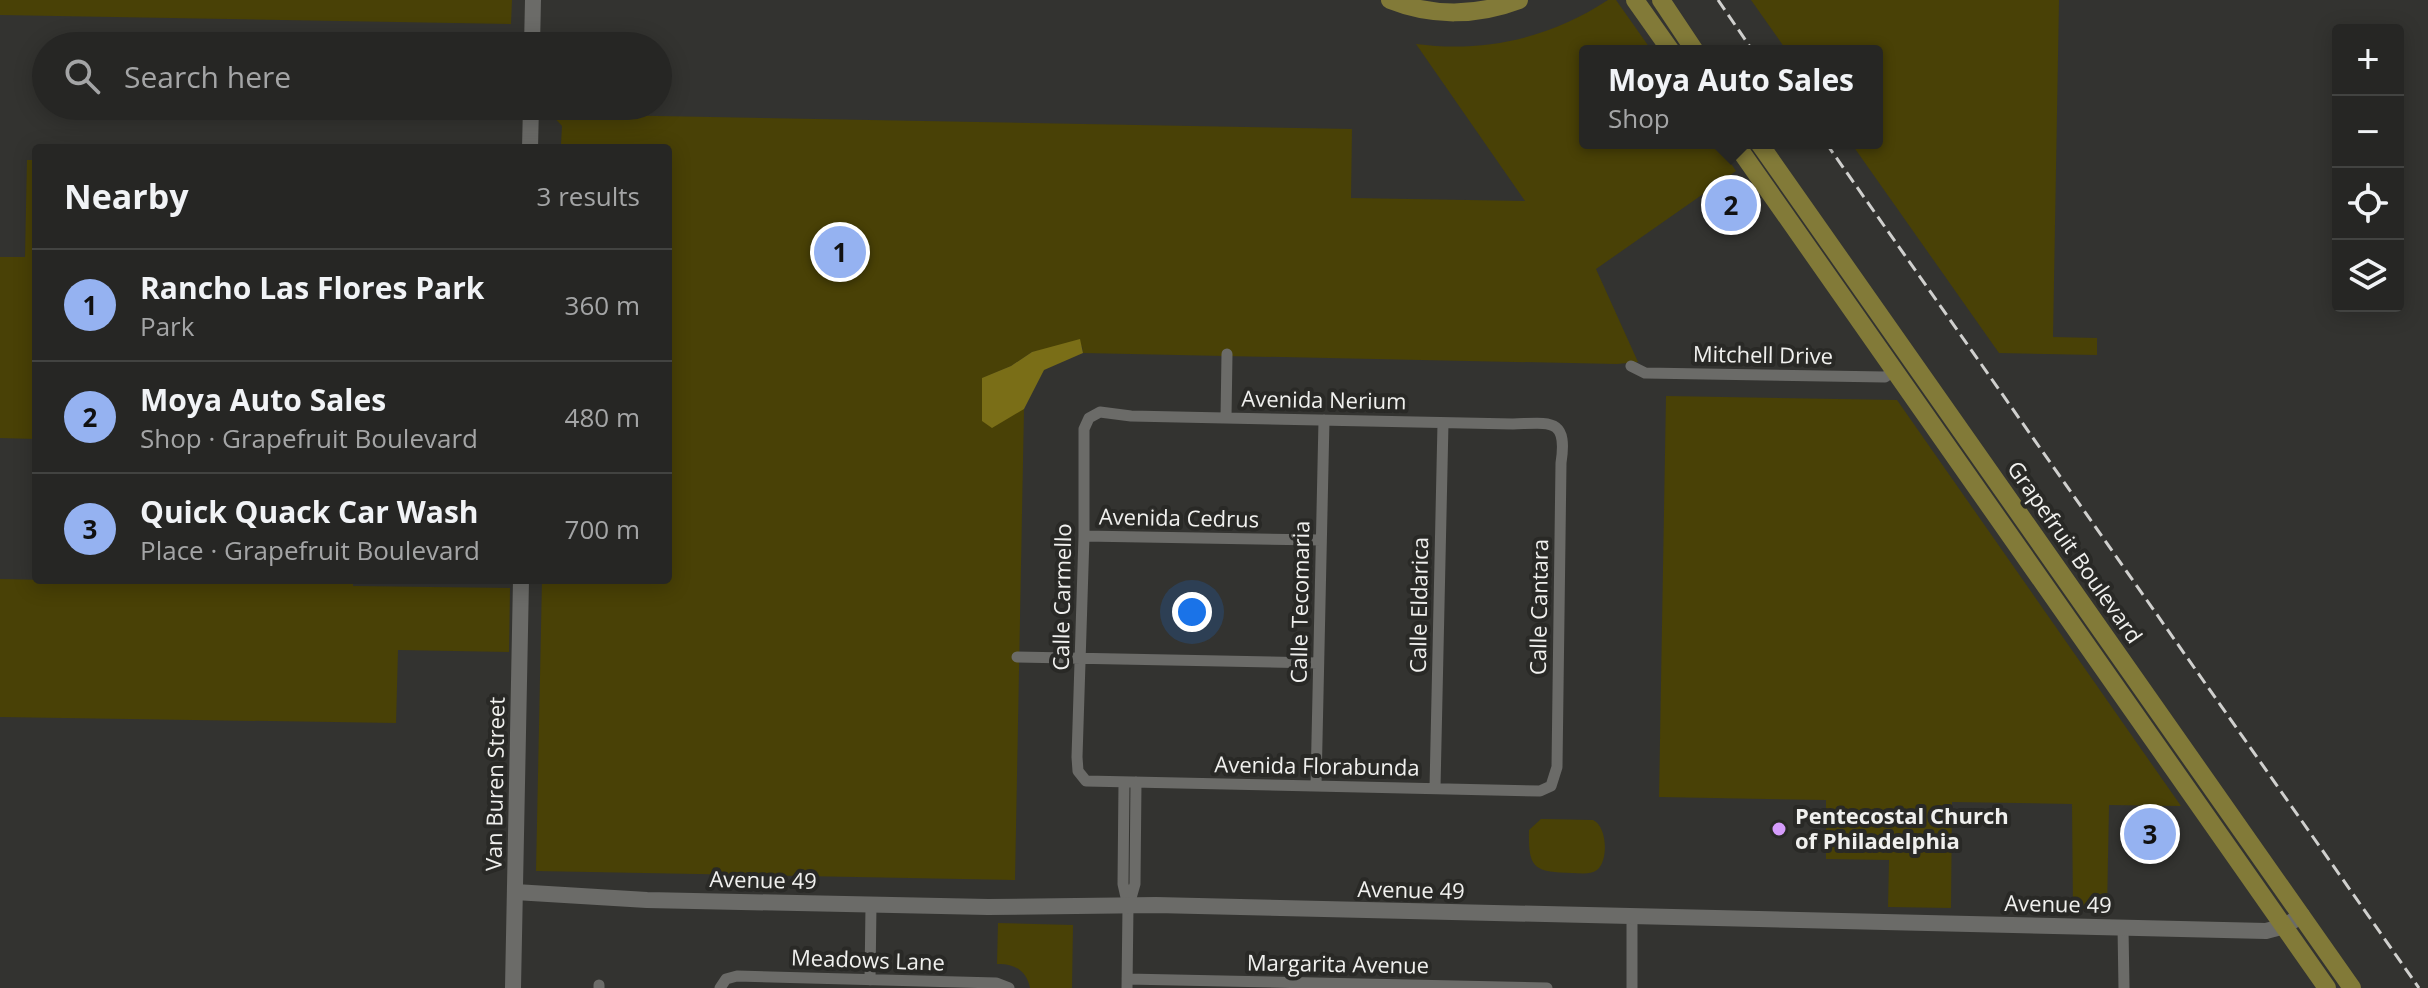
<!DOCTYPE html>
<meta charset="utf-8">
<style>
body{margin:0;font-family:"Open Sans",sans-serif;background:#2e2e2c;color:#f1f3f6}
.controls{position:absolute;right:24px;top:24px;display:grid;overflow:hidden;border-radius:8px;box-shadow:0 4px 20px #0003}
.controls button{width:72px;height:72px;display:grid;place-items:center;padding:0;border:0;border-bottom:2px solid #424341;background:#262624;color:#f1f3f6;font:40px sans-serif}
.you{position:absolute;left:1192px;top:612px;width:28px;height:28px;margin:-20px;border:6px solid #fff;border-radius:50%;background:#1a73e8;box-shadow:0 0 0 12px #1a73e833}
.badge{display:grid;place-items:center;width:52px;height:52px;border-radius:50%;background:#95b2f1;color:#111;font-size:26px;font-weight:700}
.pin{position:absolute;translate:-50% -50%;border:4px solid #fff;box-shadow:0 2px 8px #0006}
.popup{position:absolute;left:1579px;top:45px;width:304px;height:104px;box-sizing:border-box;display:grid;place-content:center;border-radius:8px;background:#262624;filter:drop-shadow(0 2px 6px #0005);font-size:26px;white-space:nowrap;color:#a4a5a6}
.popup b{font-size:30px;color:#f1f3f6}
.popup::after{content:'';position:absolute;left:50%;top:100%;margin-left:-16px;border:16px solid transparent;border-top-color:#262624}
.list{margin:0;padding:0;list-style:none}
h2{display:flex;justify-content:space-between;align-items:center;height:104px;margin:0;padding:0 32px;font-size:34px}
h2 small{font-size:26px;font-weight:400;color:#a4a5a6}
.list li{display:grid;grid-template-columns:52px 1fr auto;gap:24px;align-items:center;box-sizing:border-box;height:112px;padding:0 32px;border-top:2px solid #424341}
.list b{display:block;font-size:30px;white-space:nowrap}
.list p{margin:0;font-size:26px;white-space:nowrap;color:#a4a5a6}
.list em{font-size:26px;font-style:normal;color:#a4a5a6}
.icon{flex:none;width:44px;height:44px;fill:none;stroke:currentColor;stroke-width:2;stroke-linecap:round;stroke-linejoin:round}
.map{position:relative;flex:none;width:2428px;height:988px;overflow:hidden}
.search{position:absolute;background:#262624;box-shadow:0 4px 20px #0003;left:32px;top:32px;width:640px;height:88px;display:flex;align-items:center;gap:20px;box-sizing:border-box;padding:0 28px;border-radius:44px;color:#a4a5a6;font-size:30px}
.panel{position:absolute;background:#262624;box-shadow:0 4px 20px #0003;left:32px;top:144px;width:640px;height:440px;border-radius:8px}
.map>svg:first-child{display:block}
.green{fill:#494106}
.water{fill:#7a6e17}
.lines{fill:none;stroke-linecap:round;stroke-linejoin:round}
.street{stroke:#6b6b68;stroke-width:11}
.secondary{stroke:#6b6b68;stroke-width:16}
.primary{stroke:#827a38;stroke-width:18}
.rail{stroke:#d0d0ce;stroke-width:3;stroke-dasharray:12 6;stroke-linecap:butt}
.poi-dot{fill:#d59cfb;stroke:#292926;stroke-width:3}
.labels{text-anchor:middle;stroke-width:8;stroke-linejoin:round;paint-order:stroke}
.street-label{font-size:22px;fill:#f0f0ee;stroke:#292926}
.poi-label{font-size:22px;font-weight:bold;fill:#f0f0ee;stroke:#292926;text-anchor:start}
</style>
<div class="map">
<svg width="2428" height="988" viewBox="0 0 2428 988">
<rect width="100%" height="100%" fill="#333330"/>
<path class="green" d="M0 0H512L511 24 0 15Z
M1608 0H1616L1652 51H1585V143H1717L1736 171 1596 269 1638 362 1617 364 1083 353 1082 346 1032 352 1011 366 983 378 1024 409 1015 880 536 871 542 580H668V148H564L561 144 562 126 551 114 1352 129 1351 198 1525 201 1416 44C1485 53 1550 38 1608 0Z
M1751 0H2059L2053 337 2097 338V355L1999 353 1851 143H1877V51H1787Z
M27 160H36V439L0 438V257H25Z
M1666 396 1897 400 2181 806 2109 805 2107 910H2073L2072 804 1952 802 1951 908 1888 907 1889 860 1826 859V800L1659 797Z
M0 579 239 584 240 580H353V586L510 588 509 652 398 650 396 723 0 717Z
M1541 819 1593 820C1607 826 1609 860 1597 870 1590 875 1580 873 1572 873 1534 872 1528 869 1529 830Z
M998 923 1073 925 1072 988H1030C1027 971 1014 963 997 964Z"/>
<path class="water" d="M1080 339 1083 353 1044 370 1024 409 992 428 982 421V378L1011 366 1032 352Z"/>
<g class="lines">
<path class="street" d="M1631 366 1645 373 1885 377 1895 370
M1100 412 1131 416 1513 424C1550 423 1568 417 1561 463L1557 767 1551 786 1540 791 1086 781 1078 771 1077 757 1084 536V429L1089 418Z
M1226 418 1227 354
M1084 536 1321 540
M1017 657 1318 663
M1124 782 1123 884 1128 906 1127 988
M1316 786 1324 420
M1435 788 1443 423
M1129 905 1135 884 1136 782
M2123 927 2124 988
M1127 979 1547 988
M870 980 871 905
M599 988V985
M720 988 726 979 737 976 996 983 1009 988
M1632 988V916"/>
<path class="secondary" d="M532 46 533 0
M530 148 531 106
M515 892 647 900 988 907 1156 905 2266 931 2285 926 2302 915
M513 988 521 580"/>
<path class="primary" d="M1390 0C1432 17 1477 16 1519 0
M1635 0 1671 51
M1661 0 1695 51
M1735 143 2327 988
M1759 143 2352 988"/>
<path class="rail" d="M1718 0 1753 51
M1826 143 2419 988"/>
</g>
<circle class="poi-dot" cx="1779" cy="829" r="8"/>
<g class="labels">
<g class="street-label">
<text transform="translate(1763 355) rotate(1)" y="8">Mitchell Drive</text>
<text transform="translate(1324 400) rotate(1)" y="8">Avenida Nerium</text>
<text transform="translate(1179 518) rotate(1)" y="8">Avenida Cedrus</text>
<text transform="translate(2075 552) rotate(55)" y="8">Grapefruit Boulevard</text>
<text transform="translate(1062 597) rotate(-89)" y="8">Calle Carmello</text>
<text transform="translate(1300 602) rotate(-89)" y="8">Calle Tecomaria</text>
<text transform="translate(1419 605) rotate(-89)" y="8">Calle Eldarica</text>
<text transform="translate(1539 607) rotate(-89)" y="8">Calle Cantara</text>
<text transform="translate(1317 766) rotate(1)" y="8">Avenida Florabunda</text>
<text transform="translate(495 784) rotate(-89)" y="8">Van Buren Street</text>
<text transform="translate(763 880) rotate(1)" y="8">Avenue 49</text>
<text transform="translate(1411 890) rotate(1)" y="8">Avenue 49</text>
<text transform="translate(2058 904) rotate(1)" y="8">Avenue 49</text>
<text transform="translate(868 960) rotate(2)" y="8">Meadows Lane</text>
<text transform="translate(1338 964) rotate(1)" y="8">Margarita Avenue</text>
</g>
<g class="poi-label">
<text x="1795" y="824">Pentecostal Church<tspan x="1795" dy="25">of Philadelphia</tspan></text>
</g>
</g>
</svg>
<div class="controls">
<button>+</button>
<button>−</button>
<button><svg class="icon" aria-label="locate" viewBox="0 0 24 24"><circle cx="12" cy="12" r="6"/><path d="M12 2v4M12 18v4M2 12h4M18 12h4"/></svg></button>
<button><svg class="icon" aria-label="layers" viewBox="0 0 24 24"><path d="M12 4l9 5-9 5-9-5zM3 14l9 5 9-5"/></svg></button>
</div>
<div class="you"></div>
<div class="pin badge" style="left:840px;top:252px">1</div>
<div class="pin badge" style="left:1731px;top:205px">2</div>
<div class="popup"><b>Moya Auto Sales</b>Shop</div>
<div class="pin badge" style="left:2150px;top:834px">3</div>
<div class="search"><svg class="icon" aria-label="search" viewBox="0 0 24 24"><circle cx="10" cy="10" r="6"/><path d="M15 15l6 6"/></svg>Search here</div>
<section class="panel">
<h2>Nearby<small>3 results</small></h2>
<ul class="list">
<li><span class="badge">1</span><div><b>Rancho Las Flores Park</b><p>Park</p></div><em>360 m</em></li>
<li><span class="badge">2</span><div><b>Moya Auto Sales</b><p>Shop · Grapefruit Boulevard</p></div><em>480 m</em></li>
<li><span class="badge">3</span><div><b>Quick Quack Car Wash</b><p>Place · Grapefruit Boulevard</p></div><em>700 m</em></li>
</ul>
</section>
</div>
